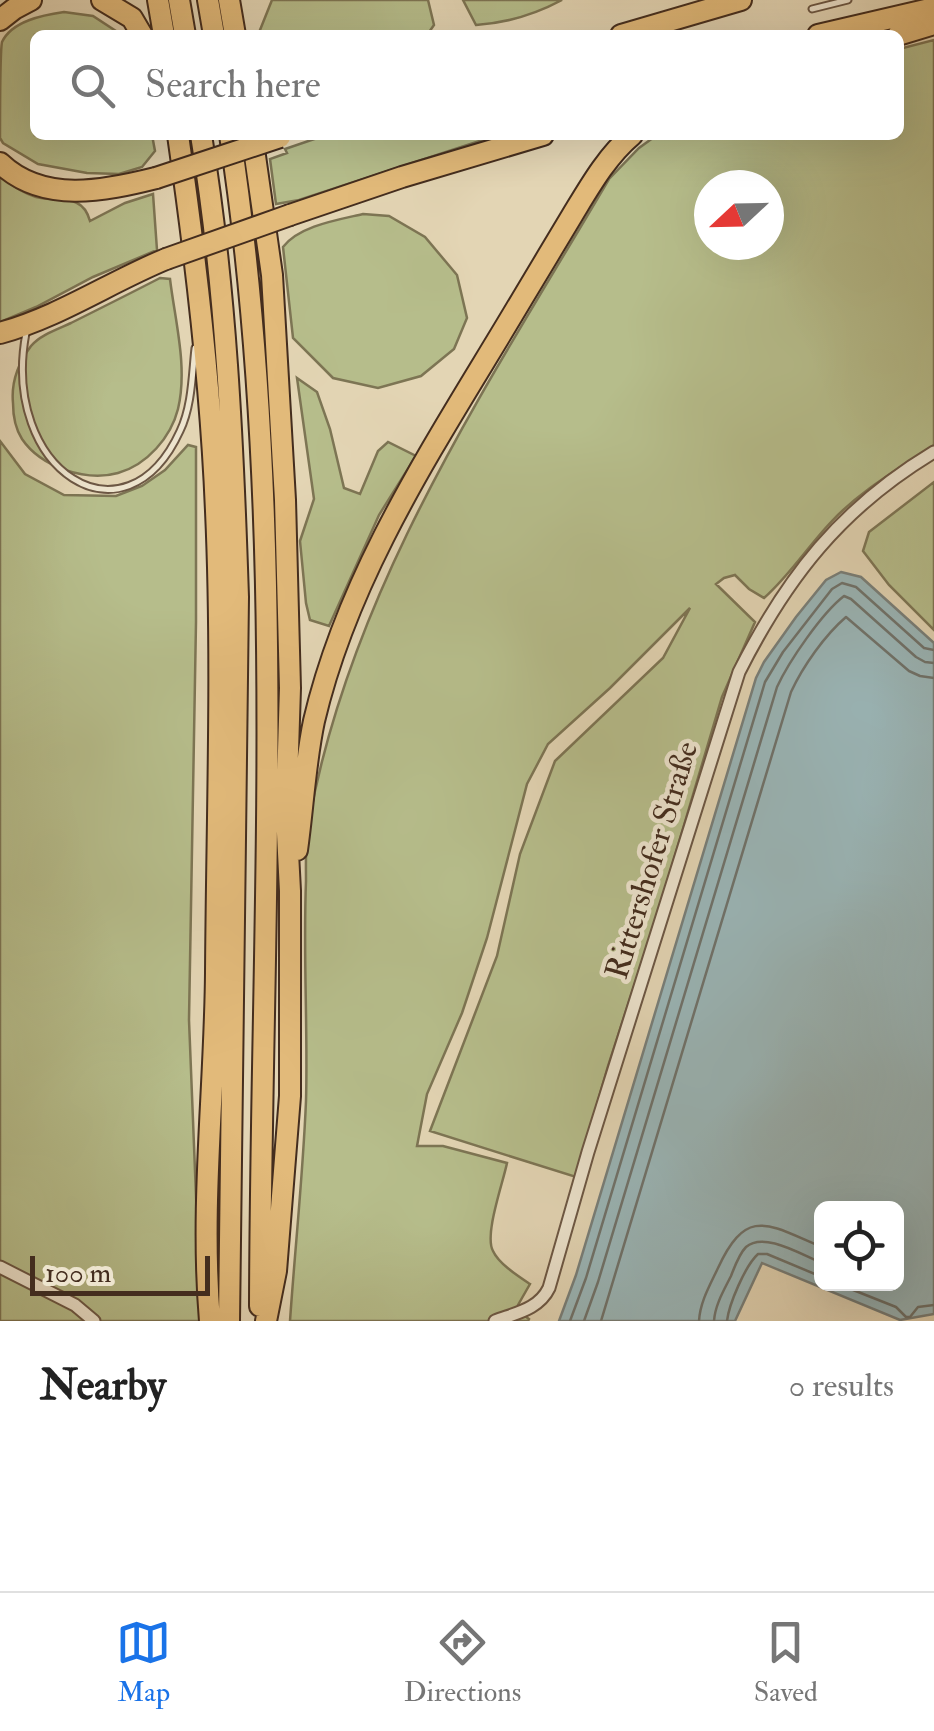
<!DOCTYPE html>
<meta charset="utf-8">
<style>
body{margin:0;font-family:"IM FELL Double Pica",serif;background:#f2f2f2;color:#222}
.controls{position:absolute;right:30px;bottom:30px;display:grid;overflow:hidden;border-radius:15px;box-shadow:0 10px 40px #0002}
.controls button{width:90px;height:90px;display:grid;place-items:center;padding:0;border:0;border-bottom:2px solid #e0e0e0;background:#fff;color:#222;font:50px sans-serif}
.compass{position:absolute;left:694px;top:170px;width:90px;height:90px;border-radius:50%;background:#fff;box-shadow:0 10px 40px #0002;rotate:248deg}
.scale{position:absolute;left:30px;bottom:25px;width:180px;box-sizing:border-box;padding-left:10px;border:5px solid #442d1e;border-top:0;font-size:28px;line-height:35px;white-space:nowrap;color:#442d1e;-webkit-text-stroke:8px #ede4ce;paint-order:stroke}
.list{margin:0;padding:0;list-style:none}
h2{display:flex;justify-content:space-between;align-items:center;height:130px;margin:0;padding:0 40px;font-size:42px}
h2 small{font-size:32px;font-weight:400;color:#767676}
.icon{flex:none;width:55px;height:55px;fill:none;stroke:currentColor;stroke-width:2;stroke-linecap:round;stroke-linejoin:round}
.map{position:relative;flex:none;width:934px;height:1321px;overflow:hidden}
.search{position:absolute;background:#fff;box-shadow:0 10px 40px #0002;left:30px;right:30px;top:30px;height:110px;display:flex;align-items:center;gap:25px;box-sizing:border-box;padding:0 35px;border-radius:15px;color:#767676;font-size:38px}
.sheet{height:270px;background:#fff}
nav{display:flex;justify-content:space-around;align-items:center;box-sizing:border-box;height:140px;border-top:2px solid #e0e0e0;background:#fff;font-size:28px;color:#767676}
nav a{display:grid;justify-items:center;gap:5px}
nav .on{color:#1a73e8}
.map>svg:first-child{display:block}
.green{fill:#b6bd8b;stroke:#7d7554;stroke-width:2.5;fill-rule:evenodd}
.water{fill:#9ab6b8;stroke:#787f7a;stroke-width:2.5;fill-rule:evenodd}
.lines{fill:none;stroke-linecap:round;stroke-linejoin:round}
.shore{stroke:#6f726b;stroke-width:2.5}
.service-casing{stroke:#6c5744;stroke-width:9}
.minor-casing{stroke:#6c5744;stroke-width:15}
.motorway-casing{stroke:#442d1e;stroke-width:24}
.service{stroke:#ede4ce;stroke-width:5}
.minor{stroke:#ede4ce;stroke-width:11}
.motorway{stroke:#e2ba7a;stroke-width:20}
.motorway-bridge-casing{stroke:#442d1e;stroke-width:24;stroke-linecap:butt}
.motorway-bridge{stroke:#e2ba7a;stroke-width:20}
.labels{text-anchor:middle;stroke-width:9;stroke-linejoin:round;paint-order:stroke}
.street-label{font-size:32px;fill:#442d1e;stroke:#ede4ce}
</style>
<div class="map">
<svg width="934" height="1321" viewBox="0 0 934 1321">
<rect width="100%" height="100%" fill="#e3d5b4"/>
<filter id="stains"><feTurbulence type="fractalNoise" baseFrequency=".002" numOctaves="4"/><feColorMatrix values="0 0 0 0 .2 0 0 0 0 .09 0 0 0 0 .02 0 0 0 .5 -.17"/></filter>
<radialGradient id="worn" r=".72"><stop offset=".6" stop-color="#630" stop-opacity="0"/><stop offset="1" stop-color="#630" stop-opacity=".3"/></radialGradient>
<path class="green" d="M272 0H428L434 25 427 35H258Z
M463 0H562C536 14 506 23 476 25Z
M64 12 93 16 122 35H35V135H152L155 151 142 167 119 174 87 173 38 164 3 143 0 138C0 122 0 52 2 42 12 21 43 15 64 12Z
M934 40V445C899 469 861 490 832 521 808 546 790 575 764 598L749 589 735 575 724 578 716 584 755 622 722 697 658 913 608 1066 576 1177 430 1131 497 956 520 854 555 761 663 658 690 608 610 688 548 744 527 784 487 938 462 1013 427 1094 417 1146H443L507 1163C503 1183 484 1235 493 1251 499 1264 518 1276 530 1284L518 1305 521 1313 529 1319 528 1321H290C295 1248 303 1175 306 1101 308 1028 303 955 306 881 306 861 305 840 309 821 352 584 490 382 609 179L639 148 657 135H899V49ZM709 185H769V245H709Z
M326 135H498L299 200 276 204 270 159 287 153 285 149Z
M0 176C11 185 22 193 36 197 59 203 82 192 90 221L125 203 153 194 157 250 93 277 36 307 0 322Z
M363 214 389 216 425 237 457 275 467 318 454 349 421 376 378 388 333 378 293 338 283 247C299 226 337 220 363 214Z
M160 278 170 279C175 321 188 367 178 409 171 437 147 465 118 473 86 482 41 467 22 439 15 428 13 416 13 403 11 382 19 362 31 346 40 335 58 329 71 323 101 308 131 293 160 278Z
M297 378 317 392 330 429 344 488 360 494 378 451 388 442 416 456 379 515 329 626 310 620 306 603 300 541 314 499Z
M0 441 25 474 64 495 116 496 142 486 165 470 188 445 196 447V622L189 1020 201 1321H0Z
M934 482V630L889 585 863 551 869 532Z"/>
<path class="water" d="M841 572 861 577 934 643V1314L900 1320 762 1263 735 1321H559L576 1275 756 678 764 662 796 617 826 580ZM822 1208H896V1284H822Z"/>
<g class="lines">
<path class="shore" d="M838 1284 896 1307 906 1317H910L918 1307 934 1305
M570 1321 586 1278 765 682 783 652 832 589 842 583 856 587 924 648 934 650
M584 1321 598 1282 777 687C789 661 822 613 844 596L851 599 916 657 925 662 934 663
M601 1321 791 692C803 666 825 635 846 617L909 671 920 676 934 678
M699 1321C700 1302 710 1285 718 1268 747 1205 769 1225 822 1247
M714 1321C715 1305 724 1290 731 1276 735 1266 739 1254 746 1247 764 1231 802 1255 822 1263
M727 1321C729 1304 745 1266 758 1254H767L822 1277"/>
<g class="service-casing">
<path id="service" d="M812 9 848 0
M26 333C0 470 125 551 180 431 192 406 192 375 195 348"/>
</g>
<g class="minor-casing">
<path id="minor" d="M0 1267 75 1305 94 1321
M495 1321C516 1313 539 1309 549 1288L588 1152 739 672C787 577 841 508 934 452"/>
</g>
<g class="motorway-casing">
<path id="motorway" d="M102 0 132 18 142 35
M158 0 164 35
M179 0 185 35
M208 0 214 35
M229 0 235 35
M0 20 14 9 31 0
M621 35 741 0
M818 35 934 8
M898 35 934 24
M178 135C196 260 211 385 216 511 223 665 217 819 216 973 215 1089 200 1205 210 1321
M201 135C226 287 233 443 238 597L229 1321
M230 135C289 522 261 916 260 1306
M252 135 272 275 285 500 290 688 286 814 290 891V1096L276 1271 266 1321
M0 163C43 204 104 191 156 178
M290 215 402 177 543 135
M0 333C59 317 110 282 166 259
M297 850C303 808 305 763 314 721 350 567 442 434 522 299 539 271 556 242 573 214 590 186 607 156 632 135"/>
</g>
<use href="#service" class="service"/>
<use href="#minor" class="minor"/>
<use href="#motorway" class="motorway"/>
<g class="motorway-bridge-casing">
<path id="motorway-bridge" d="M156 178 280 137
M166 259 290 215"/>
</g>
<use href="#motorway-bridge" class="motorway-bridge"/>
</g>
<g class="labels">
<g class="street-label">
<text transform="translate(651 860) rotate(-73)" y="11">Rittershofer Straße</text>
</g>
</g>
<rect width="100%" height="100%" filter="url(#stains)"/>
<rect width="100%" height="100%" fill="url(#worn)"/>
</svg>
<div class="controls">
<button><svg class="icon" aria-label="locate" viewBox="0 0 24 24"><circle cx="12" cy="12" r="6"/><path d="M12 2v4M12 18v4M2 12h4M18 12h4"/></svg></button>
</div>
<svg class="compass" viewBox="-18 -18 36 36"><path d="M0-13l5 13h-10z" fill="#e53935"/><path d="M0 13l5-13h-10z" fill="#767676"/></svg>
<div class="scale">100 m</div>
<div class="search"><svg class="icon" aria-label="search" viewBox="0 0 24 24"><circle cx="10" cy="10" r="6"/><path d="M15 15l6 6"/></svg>Search here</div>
</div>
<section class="sheet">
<h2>Nearby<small>0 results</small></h2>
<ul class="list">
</ul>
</section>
<nav>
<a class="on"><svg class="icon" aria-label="map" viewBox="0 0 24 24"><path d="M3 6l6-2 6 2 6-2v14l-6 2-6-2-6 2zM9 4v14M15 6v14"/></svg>Map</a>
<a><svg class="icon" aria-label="directions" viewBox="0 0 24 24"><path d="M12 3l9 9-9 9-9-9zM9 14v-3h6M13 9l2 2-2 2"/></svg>Directions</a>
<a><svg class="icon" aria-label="saved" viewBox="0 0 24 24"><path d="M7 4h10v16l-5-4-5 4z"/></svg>Saved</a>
</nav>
